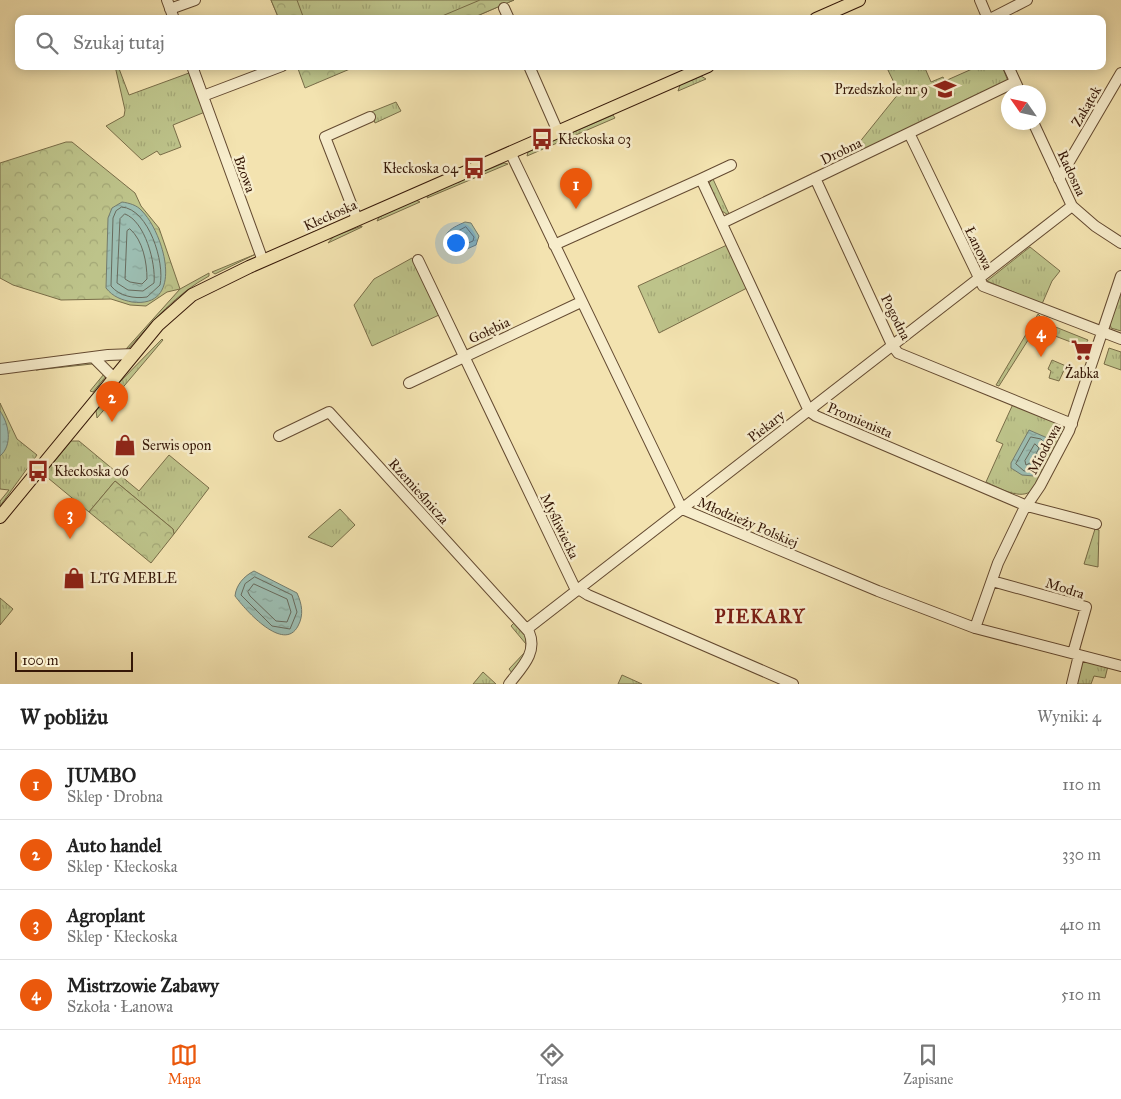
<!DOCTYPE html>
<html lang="pl">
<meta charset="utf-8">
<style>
body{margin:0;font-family:"IM FELL Great Primer",serif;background:#f6f6f6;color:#222}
.compass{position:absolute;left:1001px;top:85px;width:45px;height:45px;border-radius:50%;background:#fff;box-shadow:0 2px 12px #0003;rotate:304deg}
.scale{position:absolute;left:15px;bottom:12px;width:118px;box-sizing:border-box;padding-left:5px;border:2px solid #351707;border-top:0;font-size:14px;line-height:18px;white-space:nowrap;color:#351707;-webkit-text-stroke:4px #f7edcc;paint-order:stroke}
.you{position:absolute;left:455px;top:242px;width:18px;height:18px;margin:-12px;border:4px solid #fff;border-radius:50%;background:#1a73e8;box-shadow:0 0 0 8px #1a73e833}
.badge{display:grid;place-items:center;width:32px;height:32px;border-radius:50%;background:#ea580c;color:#fff;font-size:16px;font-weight:700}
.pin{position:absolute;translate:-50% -41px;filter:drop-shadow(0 1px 2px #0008)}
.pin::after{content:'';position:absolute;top:26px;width:18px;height:15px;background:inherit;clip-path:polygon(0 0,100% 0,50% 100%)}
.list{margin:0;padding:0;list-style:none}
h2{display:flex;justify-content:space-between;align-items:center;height:65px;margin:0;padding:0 20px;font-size:21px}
h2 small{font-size:16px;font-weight:400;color:#767676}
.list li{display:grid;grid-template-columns:32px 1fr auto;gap:15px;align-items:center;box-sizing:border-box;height:70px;padding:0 20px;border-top:1px solid #e0e0e0}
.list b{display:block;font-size:19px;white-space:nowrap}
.list p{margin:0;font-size:16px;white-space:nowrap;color:#767676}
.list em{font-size:16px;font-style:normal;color:#767676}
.icon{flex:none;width:28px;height:28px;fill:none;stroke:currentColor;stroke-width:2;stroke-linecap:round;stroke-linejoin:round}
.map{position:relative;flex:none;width:1121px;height:684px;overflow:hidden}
.search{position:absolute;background:#fff;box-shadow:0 2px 12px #0003;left:15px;right:15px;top:15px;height:55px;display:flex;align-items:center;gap:12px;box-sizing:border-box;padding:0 18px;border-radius:10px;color:#767676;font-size:19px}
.sheet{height:345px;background:#fff}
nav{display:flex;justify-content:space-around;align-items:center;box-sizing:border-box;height:70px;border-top:1px solid #e0e0e0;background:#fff;font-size:14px;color:#767676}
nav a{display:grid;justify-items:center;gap:2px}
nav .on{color:#ea580c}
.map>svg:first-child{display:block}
.grass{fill:url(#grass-tufts);stroke:#796d48}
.forest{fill:url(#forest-crowns);stroke:#796d48}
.park{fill:url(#park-dots);stroke:#796d48}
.water{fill:url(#water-ripples);stroke:#737b6d}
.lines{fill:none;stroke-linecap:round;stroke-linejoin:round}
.shore{stroke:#686a5c;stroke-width:1}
.minor-casing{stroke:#644a31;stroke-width:12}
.major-casing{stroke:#351707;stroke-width:14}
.minor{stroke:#f7edcc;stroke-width:10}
.major{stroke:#f3e3b0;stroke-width:12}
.labels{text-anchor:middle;stroke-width:5;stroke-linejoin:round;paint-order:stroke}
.poi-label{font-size:14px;fill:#351707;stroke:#f7edcc;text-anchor:start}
.street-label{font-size:14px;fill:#351707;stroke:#f7edcc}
.district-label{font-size:19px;font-weight:bold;letter-spacing:1px;fill:#7a1f14;stroke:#f7edcc}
</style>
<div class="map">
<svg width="1121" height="684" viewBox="0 0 1121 684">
<defs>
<pattern id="grass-tufts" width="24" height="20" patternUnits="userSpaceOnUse" patternTransform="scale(1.25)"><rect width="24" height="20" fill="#bdc38a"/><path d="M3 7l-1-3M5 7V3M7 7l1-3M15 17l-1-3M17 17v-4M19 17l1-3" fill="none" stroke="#a3a776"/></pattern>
<pattern id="forest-crowns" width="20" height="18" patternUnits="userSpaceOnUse" patternTransform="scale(1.25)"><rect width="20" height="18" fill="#bdc38a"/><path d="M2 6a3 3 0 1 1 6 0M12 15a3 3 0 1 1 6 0" fill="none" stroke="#a3a776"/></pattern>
<pattern id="park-dots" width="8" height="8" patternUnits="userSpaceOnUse" patternTransform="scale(1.25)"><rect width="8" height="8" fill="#bdc38a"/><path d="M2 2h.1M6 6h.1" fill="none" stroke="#a3a776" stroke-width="1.8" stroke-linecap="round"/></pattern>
<pattern id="water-ripples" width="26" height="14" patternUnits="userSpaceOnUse" patternTransform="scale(1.25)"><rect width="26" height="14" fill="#9cbdb1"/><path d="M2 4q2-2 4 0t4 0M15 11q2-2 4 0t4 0" fill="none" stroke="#87a297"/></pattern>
</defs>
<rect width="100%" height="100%" fill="#f3e3b0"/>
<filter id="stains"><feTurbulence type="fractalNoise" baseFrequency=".004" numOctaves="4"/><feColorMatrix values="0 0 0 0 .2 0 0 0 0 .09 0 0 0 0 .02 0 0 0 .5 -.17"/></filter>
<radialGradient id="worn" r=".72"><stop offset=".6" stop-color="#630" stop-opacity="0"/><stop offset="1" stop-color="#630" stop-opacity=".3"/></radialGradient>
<path class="grass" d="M271 0H514L470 19H279Z
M115 66H118L129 95 189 73 205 112 173 125 181 147 160 155 157 151 142 160 106 126 124 116 125 110Z
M886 66H924L931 82 943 77 945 81 972 69V66H1002L1008 81 846 159 899 93Z
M701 76 706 79 678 91 680 85Z
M396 102 401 111 375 123 371 112Z
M613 115 615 118 527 156 528 152 544 145 545 147 551 144 550 142Z
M504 163 508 164 427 198 429 194Z
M713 179 730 216 720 210 709 183Z
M416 200 420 202 377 221 379 217Z
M362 226V227L328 243 334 236Z
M727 245 747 288 659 333 638 286Z
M1030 247 1060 271 1052 281 1042 304 987 281Z
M256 254 215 274 212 272Z
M412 258 439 315 372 346 354 305 374 279Z
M209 273V276C176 294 154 320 129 348L126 349 180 289Z
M1121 291V331L1111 328 1110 323Z
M1038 314 1042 318 999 386 996 385Z
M1043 322 1088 340 1084 347 1055 336 1053 340 1038 333Z
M162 339 163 340 97 418 96 411 103 400 106 402 111 397 108 394Z
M1109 348 1121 352V370L1104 364Z
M91 361 107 375 93 392 90 391 104 374 92 364 36 370Z
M0 403 17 439 37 455 0 506V501L9 490 0 489Z
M1013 404 1062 425 1065 429 1033 490C1020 501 1000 488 986 482L1003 444 996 441Z
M71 441H79L139 491 169 455 209 488 174 534 173 529 115 481 89 512 48 478 45 473Z
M340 509 355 525 332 547 308 537Z
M1095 529 1099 530 1098 567 1084 564Z
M0 598 13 609 0 625Z
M516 621 524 630 528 649 512 673 509 669 526 651V644L511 626Z
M1085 660 1108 666 1105 678 1094 676 1091 684H1076L1082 662Z
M483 672 496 684H473Z
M622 675 642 684H618Z"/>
<path class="forest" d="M271 0H297L304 19H279Z
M480 0H514L470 19H435Z
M297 66H357L305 88Z
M66 142H72L135 193 141 206 159 228 180 289 167 292 146 306 130 305 111 299 61 300 13 285 0 278V163Z
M115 481 173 529 174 534 151 563 89 512Z"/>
<path class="park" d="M1052 360 1066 366 1059 381 1049 378 1051 371 1048 369Z"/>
<path class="water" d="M122 202C129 203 137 205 142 211 164 233 186 309 132 302 122 300 113 297 106 288L108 218 112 208Z
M465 222 471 223 479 236 476 245 460 252 446 246C441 232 454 227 465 222Z
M0 411C9 424 13 445 0 456Z
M1029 430 1052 440 1053 443 1041 468 1034 476 1022 475 1011 468V463Z
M254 571 297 593C302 604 304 615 298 626 284 653 246 611 235 596 236 585 244 576 254 571Z"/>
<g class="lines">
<path class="shore" d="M122 207C149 209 165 263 160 285L147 297C134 299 119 296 111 286L113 218 116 211Z
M125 214C145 221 156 263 154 283L143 291 128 290 117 283 120 219Z
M466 227 474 237 473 241 459 247 450 243 453 234Z
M130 229C143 240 147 263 147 279L142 284 130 282 125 279 127 231Z
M1031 437 1041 439 1047 445 1032 471H1024L1016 464Z
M1035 444 1039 448 1032 462 1026 465 1025 461Z
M255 577 292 595 297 612 290 629 272 626 241 595 245 584Z
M254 584 287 599 291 612 287 622 276 621 250 596 248 592Z"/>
<g class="minor-casing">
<path id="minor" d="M167 0 174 19
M980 0 988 19
M504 8 509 19
M170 9 195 0
M990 19 1027 0
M192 66 263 261
M529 66 558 132
M1008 66 1020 92
M203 96 282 66
M1033 122 1072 206 1095 226 1121 243
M909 133 983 286 1121 339
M510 152 682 509 878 591 975 628 1121 666
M815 178 892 345 898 353 1072 424
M701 179 731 165
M1059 179 1121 73
M357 219 325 137 370 117
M722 223 1015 82
M554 245 701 179 809 411 816 416 1027 506 1096 524
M418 260 574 586 588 595 793 684
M94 358 114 378
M0 369 108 355 134 354
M409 383 581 302
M279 436 329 412 529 632C538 653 521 668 509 684
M992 581 1086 607 1073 653
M975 628 998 563 1023 511 1040 486 1069 431 1121 276
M527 629 1072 206
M1072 684 1079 655"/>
</g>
<g class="major-casing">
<path id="major" d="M816 19 859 0
M0 517 158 325 192 295 249 267 708 66"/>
</g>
<use href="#minor" class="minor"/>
<use href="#major" class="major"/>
</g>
<defs>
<g id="school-bare" transform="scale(1.725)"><path d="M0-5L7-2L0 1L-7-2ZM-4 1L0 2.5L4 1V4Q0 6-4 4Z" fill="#8f2418" stroke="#f7edcc" stroke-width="2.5" paint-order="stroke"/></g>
<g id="bus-bare" transform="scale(1.725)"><path d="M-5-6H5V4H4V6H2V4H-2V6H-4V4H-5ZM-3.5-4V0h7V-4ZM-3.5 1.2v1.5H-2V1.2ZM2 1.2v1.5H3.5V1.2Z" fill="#8f2418" stroke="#f7edcc" stroke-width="2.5" paint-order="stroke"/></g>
<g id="supermarket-bare" transform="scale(1.725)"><path d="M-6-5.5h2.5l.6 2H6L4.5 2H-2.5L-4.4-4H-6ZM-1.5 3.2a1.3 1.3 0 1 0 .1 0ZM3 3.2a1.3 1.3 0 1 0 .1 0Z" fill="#8f2418" stroke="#f7edcc" stroke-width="2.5" paint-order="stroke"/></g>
<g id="shop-bare" transform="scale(1.725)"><path d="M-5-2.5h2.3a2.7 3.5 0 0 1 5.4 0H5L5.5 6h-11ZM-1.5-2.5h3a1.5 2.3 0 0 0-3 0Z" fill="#8f2418" stroke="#f7edcc" stroke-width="2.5" paint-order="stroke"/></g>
</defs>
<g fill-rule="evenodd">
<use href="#school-bare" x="945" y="89"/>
<use href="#bus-bare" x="542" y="139"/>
<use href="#bus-bare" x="474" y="168"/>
<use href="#supermarket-bare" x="1082" y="350"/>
<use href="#shop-bare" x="125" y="445"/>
<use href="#bus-bare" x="38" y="471"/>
<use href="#shop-bare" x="74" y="578"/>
</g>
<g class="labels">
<g class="poi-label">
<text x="928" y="94" text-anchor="end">Przedszkole nr 9</text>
<text x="558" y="144">Kłeckoska 03</text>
<text x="458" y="173" text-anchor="end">Kłeckoska 04</text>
<text x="1082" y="378" text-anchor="middle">Żabka</text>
<text x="142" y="450">Serwis opon</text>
<text x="54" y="476">Kłeckoska 06</text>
<text x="90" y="583">LTG MEBLE</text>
</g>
<g class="street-label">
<text transform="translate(1086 106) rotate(-60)" y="5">Zakątek</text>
<text transform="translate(841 151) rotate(-26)" y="5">Drobna</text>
<text transform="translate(1072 173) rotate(65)" y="5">Radosna</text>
<text transform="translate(245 174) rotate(70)" y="5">Bzowa</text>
<text transform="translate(330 215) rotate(-24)" y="5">Kłeckoska</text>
<text transform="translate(979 248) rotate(64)" y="5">Łanowa</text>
<text transform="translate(896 317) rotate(63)" y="5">Pogodna</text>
<text transform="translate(489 330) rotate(-25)" y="5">Gołębia</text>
<text transform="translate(860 420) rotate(23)" y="5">Promienista</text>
<text transform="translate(766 426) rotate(-38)" y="5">Piekary</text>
<text transform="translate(1044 449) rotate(-62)" y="5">Miodowa</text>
<text transform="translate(419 491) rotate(48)" y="5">Rzemieślnicza</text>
<text transform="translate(748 522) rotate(23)" y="5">Młodzieży Polskiej</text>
<text transform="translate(560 526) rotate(64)" y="5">Myśliwiecka</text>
<text transform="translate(1065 588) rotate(18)" y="5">Modra</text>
</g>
<g class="district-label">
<text x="760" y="623">PIEKARY</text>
</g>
</g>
<rect width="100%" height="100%" filter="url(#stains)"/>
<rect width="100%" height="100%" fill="url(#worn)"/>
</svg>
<svg class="compass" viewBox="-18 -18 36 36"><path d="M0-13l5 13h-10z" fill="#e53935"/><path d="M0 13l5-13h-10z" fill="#767676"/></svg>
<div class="scale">100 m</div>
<div class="you"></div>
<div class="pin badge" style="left:576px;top:209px">1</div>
<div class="pin badge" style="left:112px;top:422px">2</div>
<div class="pin badge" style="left:70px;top:539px">3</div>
<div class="pin badge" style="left:1041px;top:357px">4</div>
<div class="search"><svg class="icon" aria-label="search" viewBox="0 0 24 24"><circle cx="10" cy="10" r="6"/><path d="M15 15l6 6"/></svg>Szukaj tutaj</div>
</div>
<section class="sheet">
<h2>W pobliżu<small>Wyniki: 4</small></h2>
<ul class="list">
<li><span class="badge">1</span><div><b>JUMBO</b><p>Sklep · Drobna</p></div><em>110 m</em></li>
<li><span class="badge">2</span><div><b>Auto handel</b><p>Sklep · Kłeckoska</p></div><em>330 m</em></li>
<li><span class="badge">3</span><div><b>Agroplant</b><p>Sklep · Kłeckoska</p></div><em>410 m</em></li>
<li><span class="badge">4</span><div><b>Mistrzowie Zabawy</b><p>Szkoła · Łanowa</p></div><em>510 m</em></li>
</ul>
</section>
<nav>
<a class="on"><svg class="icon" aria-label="map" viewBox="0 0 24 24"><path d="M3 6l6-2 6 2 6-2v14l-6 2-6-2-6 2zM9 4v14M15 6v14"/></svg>Mapa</a>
<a><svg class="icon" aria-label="directions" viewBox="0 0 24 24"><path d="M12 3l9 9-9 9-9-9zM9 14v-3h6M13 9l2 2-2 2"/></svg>Trasa</a>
<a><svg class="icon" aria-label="saved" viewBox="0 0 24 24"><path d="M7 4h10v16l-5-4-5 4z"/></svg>Zapisane</a>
</nav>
